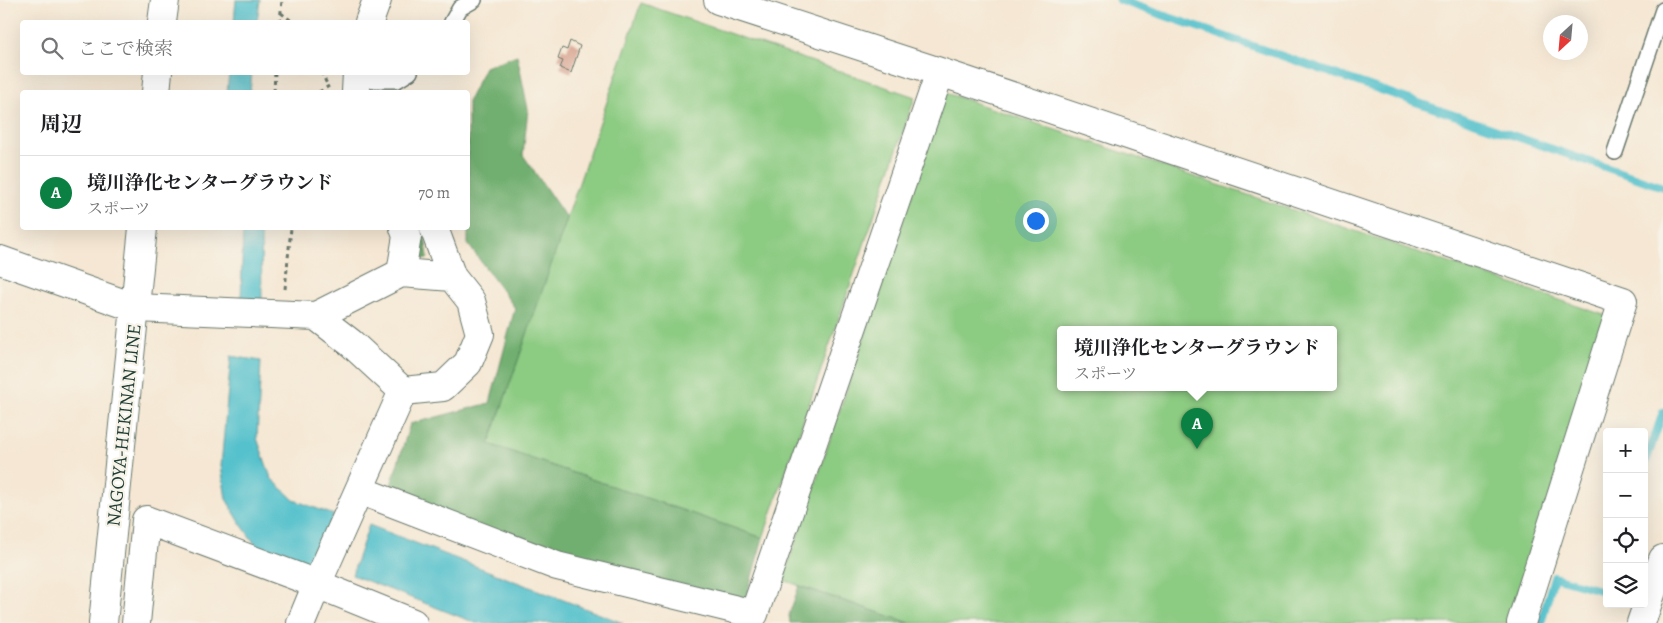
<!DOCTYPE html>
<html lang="ja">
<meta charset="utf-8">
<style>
body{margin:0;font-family:Alegreya,"Noto Serif JP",serif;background:#f2f2f2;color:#202124}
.controls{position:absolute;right:15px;bottom:15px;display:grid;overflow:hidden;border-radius:5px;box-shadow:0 5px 20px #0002}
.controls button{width:45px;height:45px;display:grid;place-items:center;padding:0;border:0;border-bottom:1px solid #e0e0e0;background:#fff;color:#202124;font:25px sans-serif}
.compass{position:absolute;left:1543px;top:15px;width:45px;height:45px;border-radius:50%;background:#fff;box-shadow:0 5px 20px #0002;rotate:206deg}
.you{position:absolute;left:1035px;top:220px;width:18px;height:18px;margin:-12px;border:4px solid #fff;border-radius:50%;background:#1a73e8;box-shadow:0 0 0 8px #1a73e833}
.badge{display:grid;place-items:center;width:32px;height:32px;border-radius:50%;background:#0b8043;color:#fff;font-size:16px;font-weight:700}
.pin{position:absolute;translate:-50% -41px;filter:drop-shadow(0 1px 2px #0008)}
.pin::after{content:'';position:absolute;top:26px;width:18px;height:15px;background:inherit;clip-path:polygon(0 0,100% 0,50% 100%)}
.popup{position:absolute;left:1057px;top:326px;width:280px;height:65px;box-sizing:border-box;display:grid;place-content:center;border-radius:5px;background:#fff;filter:drop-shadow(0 1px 4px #0005);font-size:16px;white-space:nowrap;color:#757577}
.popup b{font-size:19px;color:#202124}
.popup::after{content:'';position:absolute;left:50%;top:100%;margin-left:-10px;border:10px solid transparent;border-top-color:#fff}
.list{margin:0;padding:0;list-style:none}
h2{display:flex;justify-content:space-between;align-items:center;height:65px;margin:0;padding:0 20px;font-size:21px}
h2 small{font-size:16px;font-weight:400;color:#757577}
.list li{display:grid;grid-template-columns:32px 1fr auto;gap:15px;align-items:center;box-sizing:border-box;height:75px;padding:0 20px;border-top:1px solid #e0e0e0}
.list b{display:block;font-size:19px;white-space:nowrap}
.list p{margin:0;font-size:16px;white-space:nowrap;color:#757577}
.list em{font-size:16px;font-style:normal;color:#757577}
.icon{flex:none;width:28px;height:28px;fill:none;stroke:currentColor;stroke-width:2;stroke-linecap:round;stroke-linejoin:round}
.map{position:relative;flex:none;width:1663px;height:623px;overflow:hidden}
.search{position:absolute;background:#fff;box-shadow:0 5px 20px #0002;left:20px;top:20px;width:450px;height:55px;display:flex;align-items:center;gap:12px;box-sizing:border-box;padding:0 18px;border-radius:5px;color:#757577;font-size:19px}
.panel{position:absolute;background:#fff;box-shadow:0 5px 20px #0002;left:20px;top:90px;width:450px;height:140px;border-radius:5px}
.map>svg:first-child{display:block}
.green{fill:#8ccb82;stroke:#56845b;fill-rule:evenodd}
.forest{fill:#71af70;stroke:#487652}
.water{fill:#54c1cc;stroke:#3a7f80}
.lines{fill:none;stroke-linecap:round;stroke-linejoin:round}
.stream{stroke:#54c1cc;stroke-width:8}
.building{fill:#d69d89}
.service-casing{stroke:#6a786c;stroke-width:18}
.minor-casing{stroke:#6a786c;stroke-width:30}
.primary-casing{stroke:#6a786c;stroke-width:30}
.path{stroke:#6a786c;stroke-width:3;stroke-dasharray:4 4;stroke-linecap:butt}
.service{stroke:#fff;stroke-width:15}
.minor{stroke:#fff;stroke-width:28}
.primary{stroke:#fff;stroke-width:28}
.labels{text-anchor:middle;stroke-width:4.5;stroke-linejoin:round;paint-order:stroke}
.street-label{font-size:19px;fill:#1f3d34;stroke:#f7f3e8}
</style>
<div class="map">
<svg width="1663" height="623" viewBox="0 0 1663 623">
<rect width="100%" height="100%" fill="#f7f3e8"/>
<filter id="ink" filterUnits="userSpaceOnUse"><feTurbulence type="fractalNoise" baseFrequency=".02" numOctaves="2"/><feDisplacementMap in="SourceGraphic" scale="10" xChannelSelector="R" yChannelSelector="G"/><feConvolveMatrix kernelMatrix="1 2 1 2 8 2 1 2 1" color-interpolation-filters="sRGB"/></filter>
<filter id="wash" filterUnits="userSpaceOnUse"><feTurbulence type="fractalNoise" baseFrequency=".0096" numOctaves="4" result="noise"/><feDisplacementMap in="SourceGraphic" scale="20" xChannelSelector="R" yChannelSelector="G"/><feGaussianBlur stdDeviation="1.12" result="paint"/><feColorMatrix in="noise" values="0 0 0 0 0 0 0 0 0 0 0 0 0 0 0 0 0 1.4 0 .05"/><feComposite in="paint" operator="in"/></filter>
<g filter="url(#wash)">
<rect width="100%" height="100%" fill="#f5e7d3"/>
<path class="green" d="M641 3 915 97 763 538 489 444Z
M946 93 1610 317 1508 623H910L783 580ZM1061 330H1333V388H1061Z"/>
<path class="forest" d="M517 55 528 109 523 155 567 219 489 444 763 538 742 611 386 501 410 424 490 403 515 308 468 244V101L485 67Z
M415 228H424L428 258 416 259Z
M799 586 910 623H790L789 615Z"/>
<path class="water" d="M236 0H260L257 22H234Z
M229 73H252L250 92H227Z
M243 228H261L262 301 241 302Z
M231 356 261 361 257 438 271 478 294 500 334 515 312 563 259 550 241 524 226 499 221 466Z
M369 525 623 623H476L352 575Z"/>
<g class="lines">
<path class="stream" d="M1119 0 1663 187
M1644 468 1663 412
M1541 623 1554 577 1603 591 1607 580"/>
</g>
<g id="blocks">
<path class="building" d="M570 41 580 46 571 73 560 68 563 61 558 59 562 48 567 50Z"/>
</g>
</g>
<g filter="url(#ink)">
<use href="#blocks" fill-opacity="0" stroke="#6a786c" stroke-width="1"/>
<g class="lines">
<g class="service-casing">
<path id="service" d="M452 22 460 8 474 0
M357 80H397L410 72
M1615 152 1663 10"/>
</g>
<g class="minor-casing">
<path id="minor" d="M718 0 940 72 1623 301 1521 623
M369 22 377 0
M356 92 357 72
M434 228 452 277
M0 260 136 308 316 316 401 273 452 277 471 301 480 334 468 363 443 387 403 391 317 584 301 623
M401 273 407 236 404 228
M316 316 351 343 403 391
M359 490 557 566 754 614 940 72
M136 623 146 520 317 584 413 623
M1641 623 1663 559"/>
</g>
<g class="primary-casing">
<path id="primary" d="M162 22 165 0
M156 92 158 72
M103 623 143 228"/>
</g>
<path class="path" d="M281 13 293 22
M280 22 282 0
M321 72 328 86
M274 92 275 72
M319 92 329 86
M285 289 291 228"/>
<use href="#service" class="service"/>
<use href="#minor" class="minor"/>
<use href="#primary" class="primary"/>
</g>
</g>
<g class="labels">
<g class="street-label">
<text transform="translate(123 425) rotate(-84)" y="7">NAGOYA-HEKINAN LINE</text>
</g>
</g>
</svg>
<div class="controls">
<button>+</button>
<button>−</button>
<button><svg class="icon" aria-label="locate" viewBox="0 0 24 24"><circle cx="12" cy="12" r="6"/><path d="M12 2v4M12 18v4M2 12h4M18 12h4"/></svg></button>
<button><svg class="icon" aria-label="layers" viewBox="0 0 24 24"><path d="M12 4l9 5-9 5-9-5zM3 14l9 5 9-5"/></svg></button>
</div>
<svg class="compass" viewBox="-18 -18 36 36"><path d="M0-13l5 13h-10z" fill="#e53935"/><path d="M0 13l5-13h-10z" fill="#757577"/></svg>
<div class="you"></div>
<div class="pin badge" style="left:1197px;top:449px">A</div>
<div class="popup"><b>境川浄化センターグラウンド</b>スポーツ</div>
<div class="search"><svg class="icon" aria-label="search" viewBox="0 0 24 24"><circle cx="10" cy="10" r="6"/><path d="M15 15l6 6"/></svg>ここで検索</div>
<section class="panel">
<h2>周辺<small></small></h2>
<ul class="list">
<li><span class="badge">A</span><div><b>境川浄化センターグラウンド</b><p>スポーツ</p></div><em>70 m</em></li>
</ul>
</section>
</div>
